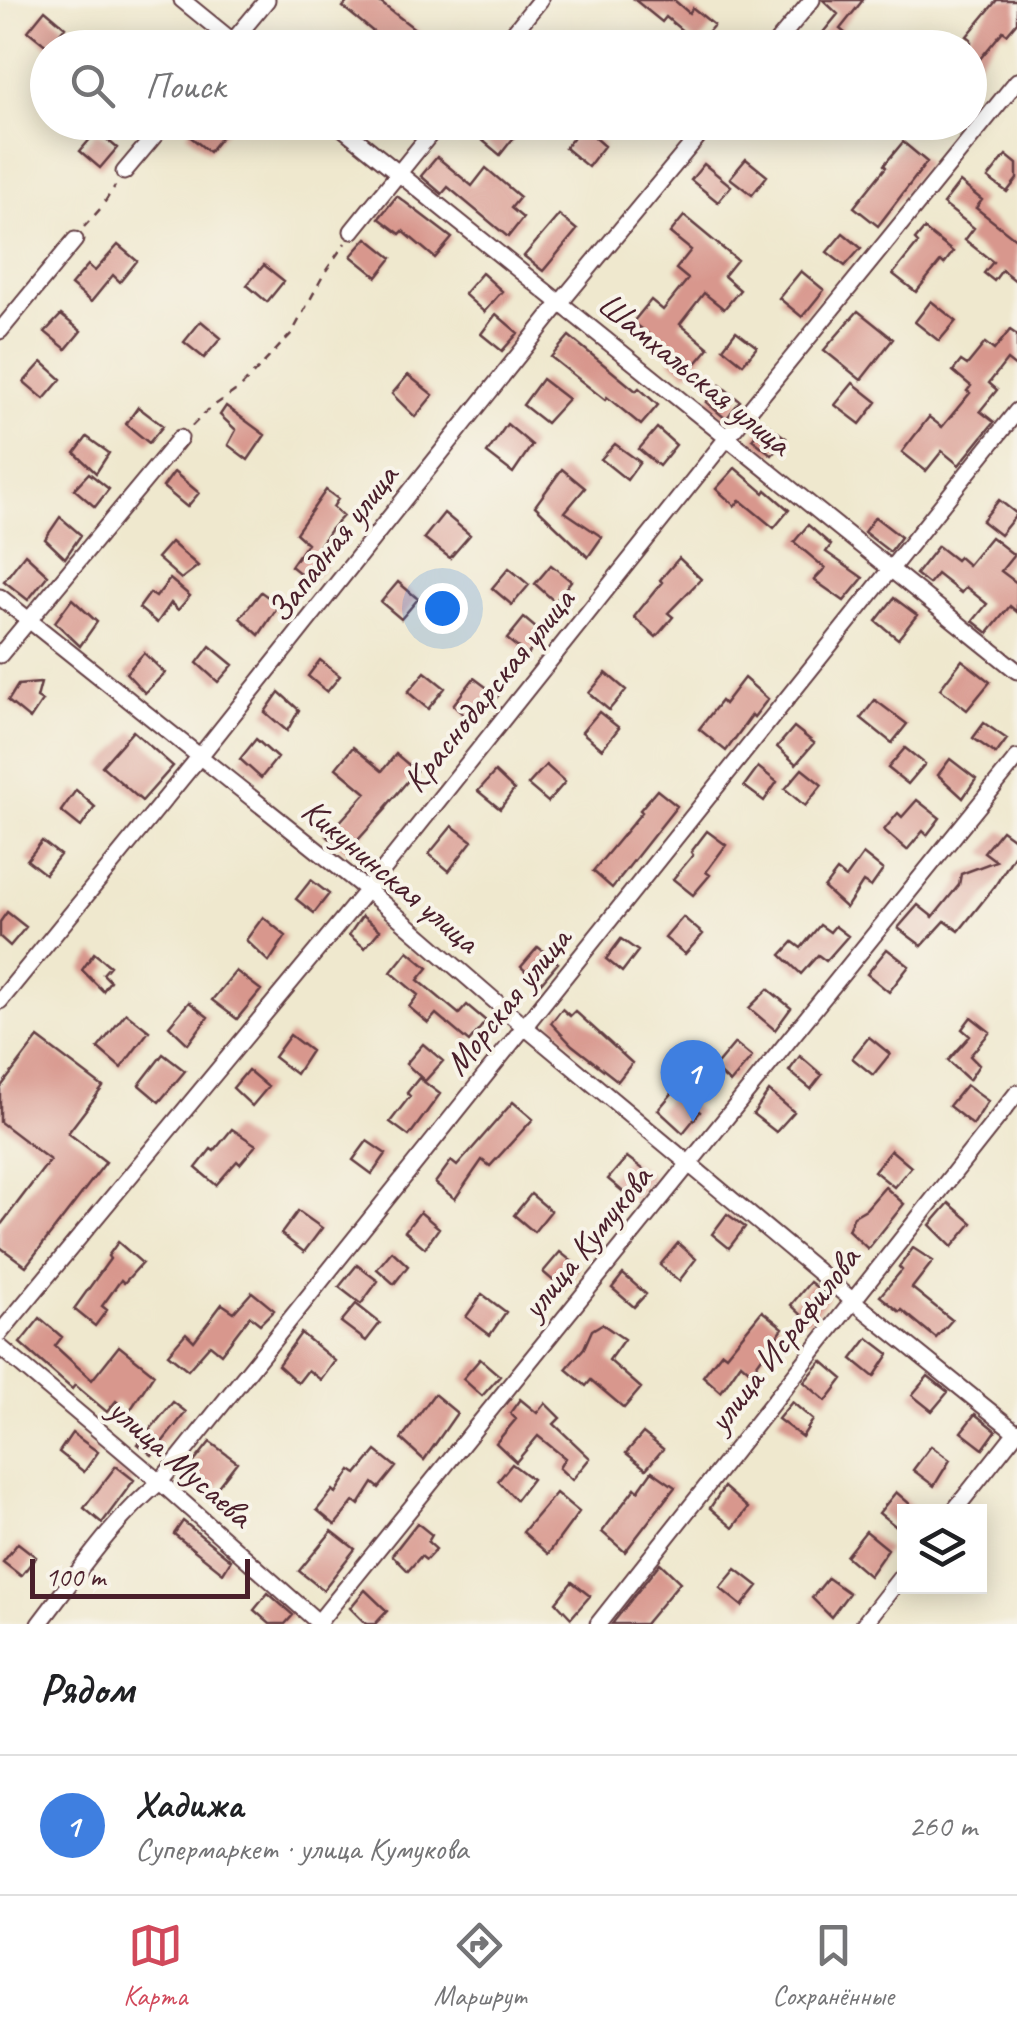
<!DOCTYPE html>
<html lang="ru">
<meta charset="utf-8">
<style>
body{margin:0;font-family:Caveat,sans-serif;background:#f2f2f2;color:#202124}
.controls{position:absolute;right:30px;bottom:30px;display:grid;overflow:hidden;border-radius:0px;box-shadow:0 5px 25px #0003}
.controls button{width:90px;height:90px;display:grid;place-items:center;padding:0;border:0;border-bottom:2px solid #e0e0e0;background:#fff;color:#202124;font:50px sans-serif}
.scale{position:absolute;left:30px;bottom:25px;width:220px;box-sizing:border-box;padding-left:10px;border:5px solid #4a1f2b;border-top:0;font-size:28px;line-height:35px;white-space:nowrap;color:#4a1f2b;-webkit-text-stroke:8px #f7f3e8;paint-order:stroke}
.you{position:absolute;left:442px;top:608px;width:35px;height:35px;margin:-25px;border:8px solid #fff;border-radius:50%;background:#1a73e8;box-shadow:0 0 0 15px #1a73e833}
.badge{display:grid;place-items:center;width:65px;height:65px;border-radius:50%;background:#d1495b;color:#fff;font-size:32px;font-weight:700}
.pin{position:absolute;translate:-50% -82px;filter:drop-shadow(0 2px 5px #0008)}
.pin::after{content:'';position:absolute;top:52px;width:35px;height:30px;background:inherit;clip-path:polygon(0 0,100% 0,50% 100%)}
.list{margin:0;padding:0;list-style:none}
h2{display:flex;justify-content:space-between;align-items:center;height:130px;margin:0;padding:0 40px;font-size:42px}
h2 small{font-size:32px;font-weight:400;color:#757577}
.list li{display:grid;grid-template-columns:65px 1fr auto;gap:30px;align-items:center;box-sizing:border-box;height:140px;padding:0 40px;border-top:2px solid #e0e0e0}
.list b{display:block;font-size:38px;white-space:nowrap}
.list p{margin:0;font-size:32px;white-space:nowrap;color:#757577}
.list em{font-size:32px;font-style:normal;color:#757577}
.icon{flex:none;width:55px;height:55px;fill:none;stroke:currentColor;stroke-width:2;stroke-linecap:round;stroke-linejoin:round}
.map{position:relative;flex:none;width:1017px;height:1624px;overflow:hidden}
.search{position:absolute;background:#fff;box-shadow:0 5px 25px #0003;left:30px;right:30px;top:30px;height:110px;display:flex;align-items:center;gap:25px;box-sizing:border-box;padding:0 35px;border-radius:55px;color:#757577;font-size:38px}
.sheet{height:270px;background:#fff}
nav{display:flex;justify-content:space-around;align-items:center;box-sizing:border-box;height:140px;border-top:2px solid #e0e0e0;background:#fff;font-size:28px;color:#757577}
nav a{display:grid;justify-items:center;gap:5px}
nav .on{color:#d1495b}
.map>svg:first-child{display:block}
.building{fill:#d8978d}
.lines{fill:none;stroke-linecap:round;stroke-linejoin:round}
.minor-casing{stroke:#633d43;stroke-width:19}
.path{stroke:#633d43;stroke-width:2.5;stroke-dasharray:8 8;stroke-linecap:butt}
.minor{stroke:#fff;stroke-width:15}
.labels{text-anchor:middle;stroke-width:8;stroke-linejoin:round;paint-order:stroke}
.street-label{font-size:35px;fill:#4a1f2b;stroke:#f7f3e8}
</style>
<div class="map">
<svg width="1017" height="1624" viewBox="0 0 1017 1624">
<rect width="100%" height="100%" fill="#f7f3e8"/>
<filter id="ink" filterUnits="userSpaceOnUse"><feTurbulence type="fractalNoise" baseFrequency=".01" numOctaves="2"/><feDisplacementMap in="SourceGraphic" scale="20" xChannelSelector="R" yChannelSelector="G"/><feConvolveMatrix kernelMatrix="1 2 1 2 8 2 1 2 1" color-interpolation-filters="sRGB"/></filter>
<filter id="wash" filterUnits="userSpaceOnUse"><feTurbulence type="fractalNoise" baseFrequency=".0048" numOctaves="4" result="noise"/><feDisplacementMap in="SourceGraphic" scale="40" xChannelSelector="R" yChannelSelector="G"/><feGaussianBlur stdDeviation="2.25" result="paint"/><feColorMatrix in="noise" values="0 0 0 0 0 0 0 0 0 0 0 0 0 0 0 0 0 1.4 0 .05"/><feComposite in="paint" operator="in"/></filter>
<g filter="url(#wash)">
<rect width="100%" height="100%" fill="#efe8ce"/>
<g id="blocks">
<path class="building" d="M349 0H377L424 36 414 48H365L376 34 343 7Z
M635 0H674L689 13 693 8 714 25 698 44 666 17 662 22Z
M823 0H863L840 29 863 48H824L816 41 838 14Z
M997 0H1017V22L1007 34 1003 31 970 71 971 39 967 36Z
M45 10 65 27 48 47 28 31Z
M196 122H233L209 152 187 134Z
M485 122H526L500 155 475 134Z
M582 127 604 146 588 167 565 148Z
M97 131 117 148 100 168 80 151Z
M903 142 927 162 878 226 854 207 886 167 884 165Z
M1006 155 1017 164V179L1007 192 988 178Z
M437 157 472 186 486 168 520 197 511 208 523 218 508 237 448 187 442 194 421 176Z
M746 159 767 176 752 195 730 178Z
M704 164 731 186 718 202 691 180Z
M960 182 982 200 976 208 1017 240V282L1002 270 994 281 984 273 993 262 965 240 974 228 943 204Z
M397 196 452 238 435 258 403 231 400 234 379 218Z
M559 215 577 230 543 271 524 256Z
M684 216 737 260 724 276 740 290 724 309 704 293 680 324 709 348 687 374 669 360 674 354 633 322 651 300 663 310 688 279 676 269 691 250 670 233Z
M924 229 953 252 944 264 941 261 916 292 893 274 918 243 915 240Z
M843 233 861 248 845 266 827 252Z
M367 238 392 258 377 277 351 256Z
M118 245 137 261 120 282 113 275 91 302 71 285 88 265 95 271Z
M264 265 284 281 267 302 247 285Z
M801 271 824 290 802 317 779 298Z
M482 273 502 291 484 312 464 294Z
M931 301 956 321 939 341 915 322Z
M858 311 893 339 861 380 824 350Z
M496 314 518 333 502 351 481 334Z
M61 315 81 331 66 349 45 332Z
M201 321 221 338 204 358 184 342Z
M1010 330 1017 335V368L1007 360 989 383 997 390 980 411 994 422 959 465 942 451 926 471 902 452 929 417 942 427 970 393 967 391 971 386 953 371 961 361 967 365 985 343 994 350Z
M736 331 757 347 743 364 723 348Z
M569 336 636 391 639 388 658 405 641 425 607 397 605 400 551 357Z
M42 362 61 379 44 399 24 382Z
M408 375 433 395 415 417 392 394Z
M542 379 568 399 546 423 523 405Z
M853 383 877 402 860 424 835 405Z
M720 385 740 401 726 419 706 402Z
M226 406 265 435 248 460 228 445 236 430 220 415Z
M138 407 163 426 149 443 126 424Z
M765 423 786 438 772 455 752 439Z
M507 424 532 445 513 473 487 453Z
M657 428 676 445 659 466 639 449Z
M87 437 109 453 96 473 75 453Z
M615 444 640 462 627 480 601 459Z
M735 468 764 493 766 490 789 510 774 528 740 500 735 506 716 489Z
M562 469 585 488 565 512 602 537 588 557 535 506Z
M174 472 199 493 187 507 163 487Z
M89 473 109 489 95 507 74 489Z
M326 490 338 499 333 507 343 516 330 530 313 556 326 566 311 582 291 566 307 543 296 533Z
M999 500 1017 514 1000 535 982 521Z
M444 513 470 535 450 558 424 538Z
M60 517 81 535 65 558 45 539Z
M875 517 901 537 890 552 864 532Z
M808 525 831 545 826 552 863 578 844 601 814 580 825 568 794 542Z
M991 537 1014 555 1001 571 1017 583V612L1010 606 988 633 973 621 987 604 966 587 961 593 937 574 929 584 916 574 938 546 956 560 959 557 968 565Z
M171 542 198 566 181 579 157 558Z
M25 554 48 575 28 600 4 581Z
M679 558 701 579 668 613 673 617 656 637 634 617 662 582 660 580Z
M551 565 571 581 555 602 535 584Z
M509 568 529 585 512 605 492 588Z
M170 579 190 596 178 610 171 603 157 623 139 608 150 593 156 597Z
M398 582 418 599 401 619 381 602Z
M261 592 279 605 259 635 240 618Z
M894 598 917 615 898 639 876 621Z
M72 599 97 622 80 646 55 622Z
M524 618 544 635 527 655 507 639Z
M210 646 233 665 218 682 197 663Z
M144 653 165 673 145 693 126 673Z
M320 660 340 676 327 692 308 676Z
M962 660 990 682 967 710 940 689Z
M425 672 445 688 428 709 408 692Z
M606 673 626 690 609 710 589 693Z
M474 678 498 696 474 724 453 705Z
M744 678 768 699 754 717 752 715 726 751 699 729 721 701 724 704Z
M41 683 37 698 42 701 30 719 8 701 18 685Z
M279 692 299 710 287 731 265 712Z
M875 700 907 724 892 743 861 718Z
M599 712 619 728 602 749 582 732Z
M984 723 1007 739 996 754 973 738Z
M794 727 814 743 796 764 777 747Z
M133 731 173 766 142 801 102 766Z
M256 739 277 758 261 778 240 759Z
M353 747 382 771 396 754 416 771 385 808 386 809 347 852 327 836 366 793 336 768Z
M905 748 925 764 908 784 888 768Z
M950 759 976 779 963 798 938 775Z
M546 765 565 782 548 802 528 785Z
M758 767 777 782 764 801 744 786Z
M802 769 822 785 805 806 785 789Z
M495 772 514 790 500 809 478 791Z
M76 790 95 807 81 827 61 811Z
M657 790 677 806 612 888 593 871 642 812 640 810Z
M917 800 940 818 927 835 923 831 907 850 884 830 898 813 902 817Z
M452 826 472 841 449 871 429 854Z
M1002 830 1017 841V851L995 886 959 931 945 921 922 946 898 928 918 905 933 917 959 885 961 874 996 861 984 852Z
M707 831 726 845 706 872 710 875 693 895 673 879 693 855 691 852Z
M42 841 60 855 45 874 27 860Z
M863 854 883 870 871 887 863 882 846 908 824 888 837 871 846 878Z
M311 880 329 894 314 913 296 899Z
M7 912 26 927 10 946 0 937V922Z
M362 916 380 930 365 948 349 935Z
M263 917 286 936 269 962 246 940Z
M683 917 703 934 685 954 665 938Z
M820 925 830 932 835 926 848 936 826 961 818 955 801 974 781 955 793 942 801 948Z
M621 939 638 951 622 972 606 959Z
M538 947 558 963 540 984 521 967Z
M887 949 909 966 889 992 867 974Z
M408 951 428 968 418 980 459 1014 467 1005 486 1021 469 1042 436 1014 428 1023 409 1007 418 995 391 972Z
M94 953 110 966 103 974 110 981 103 991 82 970Z
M236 971 261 990 237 1019 212 1000Z
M768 989 791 1008 775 1030 749 1008Z
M189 1002 208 1017 188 1044 169 1026Z
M562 1009 570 1016 575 1011 632 1063 618 1081 572 1045 551 1023Z
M126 1013 149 1031 121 1068 98 1048Z
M971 1017 990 1032 970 1056 979 1065 969 1080 948 1061 970 1036 962 1029Z
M290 1035 311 1051 296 1074 274 1057Z
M869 1037 890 1054 873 1075 852 1058Z
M38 1038 103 1087 68 1133 106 1162 26 1266 0 1247V1226L50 1160 0 1122V1088Z
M735 1043 752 1057 730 1083 714 1068Z
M423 1044 443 1061 425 1081 406 1064Z
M163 1054 185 1071 159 1102 139 1085Z
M800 1056 822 1075 811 1089 789 1071Z
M248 1070 268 1087 252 1106 233 1088Z
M419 1078 440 1094 409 1136 390 1122 410 1096 407 1093Z
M680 1084 693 1094 688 1101 700 1112 683 1133 658 1110Z
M966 1085 988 1101 973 1125 949 1106Z
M769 1091 794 1112 776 1132 753 1114Z
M513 1102 533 1119 490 1166 482 1160 455 1199 435 1183 451 1161 457 1166Z
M232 1129 256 1145 240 1164 237 1161 216 1185 196 1168 211 1149 214 1151Z
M367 1141 386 1154 372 1174 353 1160Z
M891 1150 911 1167 894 1187 874 1171Z
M627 1157 652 1176 634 1201 608 1179Z
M885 1187 904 1204 868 1249 848 1230 854 1216 866 1209Z
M531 1194 551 1211 534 1232 514 1215Z
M949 1203 972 1223 952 1247 930 1225Z
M298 1211 322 1228 304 1252 281 1234Z
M420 1212 439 1228 425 1248 405 1231Z
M727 1214 745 1227 729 1248 712 1234Z
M118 1242 142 1263 124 1283 121 1280 102 1306 107 1310 95 1326 74 1309 110 1259 108 1256Z
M678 1243 696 1259 679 1281 660 1265Z
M913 1248 933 1261 912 1288 952 1320 936 1338 902 1310 900 1312 880 1296 902 1270 899 1267Z
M392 1251 408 1266 394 1284 377 1269Z
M560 1252 580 1268 564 1290 543 1272Z
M357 1265 378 1281 361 1304 339 1287Z
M623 1274 646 1294 634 1307 612 1288Z
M810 1282 829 1297 809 1322 791 1305Z
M252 1292 274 1310 260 1324 250 1316 221 1354 210 1345 188 1370 168 1354 186 1333 194 1341 222 1304 234 1312Z
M482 1294 506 1312 490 1335 466 1317Z
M356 1304 380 1323 366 1341 341 1322Z
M762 1311 783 1328 751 1372 741 1363 721 1392 703 1376 722 1352 726 1355Z
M40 1318 62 1337 55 1346 92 1380 119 1346 154 1374 129 1412 116 1401 107 1412 75 1385 72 1389 20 1343Z
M602 1324 624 1339 609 1360 641 1388 624 1408 591 1380 586 1386 566 1369 584 1348 592 1330Z
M301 1333 335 1361 321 1380 308 1370 298 1383 278 1365Z
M868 1338 889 1354 874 1377 852 1359Z
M480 1359 500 1376 482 1396 463 1379Z
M822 1361 843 1379 826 1401 804 1382Z
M928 1376 948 1392 932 1411 912 1395Z
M434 1394 457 1413 424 1460 401 1439Z
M520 1399 537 1413 545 1403 560 1418 554 1424 590 1458 572 1480 559 1468 565 1458 538 1436 516 1462 496 1443 516 1419 510 1413Z
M173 1402 186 1412 152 1455 138 1444Z
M792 1402 813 1420 802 1437 778 1419Z
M975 1414 996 1431 983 1449 961 1432Z
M72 1433 98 1452 84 1472 59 1452Z
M643 1433 663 1449 646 1469 626 1453Z
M210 1442 237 1462 212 1494 189 1476 187 1471Z
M931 1446 950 1460 934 1486 913 1470Z
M376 1451 396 1467 379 1488 373 1483 359 1505 354 1501 335 1525 317 1510 333 1490 336 1493 351 1470 357 1474Z
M512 1464 532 1479 516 1500 498 1481Z
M116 1466 134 1480 102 1523 84 1508Z
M652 1471 675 1487 625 1552 602 1532 635 1488 638 1491Z
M724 1487 748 1508 733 1528 710 1508Z
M896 1492 919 1512H904V1523L899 1529 879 1513Z
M556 1493 579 1512 548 1554 523 1532Z
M183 1521 231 1560 223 1573 174 1534Z
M417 1523 432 1535 428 1542 436 1549 426 1560 421 1556 408 1571 392 1555Z
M332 1531 355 1549 323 1590 299 1571Z
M866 1531 888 1549 869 1576 846 1556Z
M18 1543 36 1557 21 1576 3 1562Z
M660 1563 680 1582 645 1624H612Z
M736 1569 758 1586 742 1606 720 1588Z
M828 1578 849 1593 831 1617 812 1598Z
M572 1582 590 1596 571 1618 556 1602Z
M365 1590 387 1611 375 1624H366L350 1608Z
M268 1593 293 1615 285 1624H270L254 1610Z"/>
</g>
</g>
<g filter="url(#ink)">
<use href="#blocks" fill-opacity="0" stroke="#633d43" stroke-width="2.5"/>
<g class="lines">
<g class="minor-casing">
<path id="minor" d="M182 0 241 48
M228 47 267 0
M501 48 540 0
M772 48 812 0
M335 122 1017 671
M124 172 166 122
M352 231 440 122
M0 331 75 240
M0 597 367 890 525 1027 852 1300 1017 1433
M0 655 180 438
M0 1001 200 756 560 303 710 122
M0 1333 367 890 727 438 1017 81
M0 1347 160 1482 320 1624
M953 1512 1017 1431
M39 1624C77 1575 112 1521 160 1482L1017 411
M317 1624 1017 758
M598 1624 1017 1093
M864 1624 904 1573"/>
</g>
<path class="path" d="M84 227 101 208 115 186
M192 426 209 409 241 387 292 333 325 272 345 243"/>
<use href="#minor" class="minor"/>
</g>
</g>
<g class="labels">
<g class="street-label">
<text transform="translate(695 373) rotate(39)" y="12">Шамхальская улица</text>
<text transform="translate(332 543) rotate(-52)" y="12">Западная улица</text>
<text transform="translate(488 690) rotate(-51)" y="12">Краснодарская улица</text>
<text transform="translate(391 875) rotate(40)" y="12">Кикунинская улица</text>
<text transform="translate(507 1001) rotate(-51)" y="12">Морская улица</text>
<text transform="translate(586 1242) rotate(-51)" y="12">улица Кумукова</text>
<text transform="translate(783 1339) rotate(-52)" y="12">улица Исрафилова</text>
<text transform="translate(181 1462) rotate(41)" y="12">улица Мусаева</text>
</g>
</g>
</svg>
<div class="controls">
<button><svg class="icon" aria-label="layers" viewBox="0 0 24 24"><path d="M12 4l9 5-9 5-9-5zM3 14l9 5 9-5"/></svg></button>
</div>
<div class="scale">100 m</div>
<div class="you"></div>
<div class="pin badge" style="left:693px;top:1122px;background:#3f7fe0">1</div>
<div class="search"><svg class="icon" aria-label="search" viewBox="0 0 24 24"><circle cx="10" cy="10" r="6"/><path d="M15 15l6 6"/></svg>Поиск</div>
</div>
<section class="sheet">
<h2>Рядом<small></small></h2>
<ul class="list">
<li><span class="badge" style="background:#3f7fe0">1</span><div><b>Хадижа</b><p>Супермаркет · улица Кумукова</p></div><em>260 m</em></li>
</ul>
</section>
<nav>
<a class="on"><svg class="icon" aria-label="map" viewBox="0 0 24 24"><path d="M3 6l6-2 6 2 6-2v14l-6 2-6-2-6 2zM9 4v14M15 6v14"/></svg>Карта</a>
<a><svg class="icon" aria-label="directions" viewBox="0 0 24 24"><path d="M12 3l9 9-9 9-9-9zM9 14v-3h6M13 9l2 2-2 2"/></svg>Маршрут</a>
<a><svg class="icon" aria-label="saved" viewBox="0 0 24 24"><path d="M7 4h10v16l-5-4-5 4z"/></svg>Сохранённые</a>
</nav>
